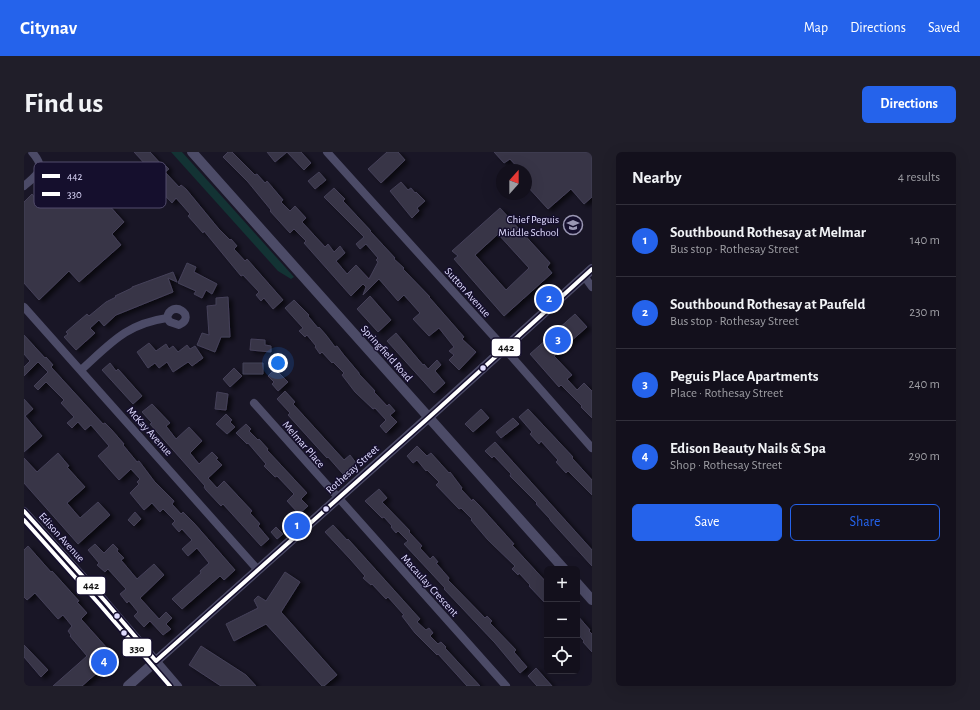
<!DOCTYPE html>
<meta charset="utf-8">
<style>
body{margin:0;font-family:"Alegreya Sans",sans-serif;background:#201e29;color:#f1f3f6}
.controls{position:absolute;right:12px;bottom:12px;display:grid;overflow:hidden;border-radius:6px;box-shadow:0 4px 16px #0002}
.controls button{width:36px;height:36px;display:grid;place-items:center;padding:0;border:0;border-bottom:1px solid #32303b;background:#13101c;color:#f1f3f6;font:20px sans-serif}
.compass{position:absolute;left:472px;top:12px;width:36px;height:36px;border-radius:50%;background:#13101c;box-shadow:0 4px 16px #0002;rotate:21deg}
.you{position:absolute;left:254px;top:211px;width:14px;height:14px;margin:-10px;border:3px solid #fff;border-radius:50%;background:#1a73e8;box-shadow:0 0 0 6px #1a73e833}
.badge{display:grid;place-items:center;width:26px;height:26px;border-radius:50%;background:#2563eb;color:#fff;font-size:13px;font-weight:700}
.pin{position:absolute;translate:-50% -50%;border:2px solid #fff;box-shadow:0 1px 4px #0006}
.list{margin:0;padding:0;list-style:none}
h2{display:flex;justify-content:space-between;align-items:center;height:52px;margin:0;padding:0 16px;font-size:17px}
h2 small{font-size:13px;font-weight:400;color:#9d9da3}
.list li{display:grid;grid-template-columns:26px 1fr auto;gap:12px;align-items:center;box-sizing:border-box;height:72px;padding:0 16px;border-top:1px solid #32303b}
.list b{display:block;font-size:15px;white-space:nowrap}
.list p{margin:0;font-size:13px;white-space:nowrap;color:#9d9da3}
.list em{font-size:13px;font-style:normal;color:#9d9da3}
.actions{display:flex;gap:8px;padding:12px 16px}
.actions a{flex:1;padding:9px 0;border:1px solid #2563eb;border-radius:6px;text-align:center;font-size:14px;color:#2563eb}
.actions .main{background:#2563eb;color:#fff}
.icon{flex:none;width:22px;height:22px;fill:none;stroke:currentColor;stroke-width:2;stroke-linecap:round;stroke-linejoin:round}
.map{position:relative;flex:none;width:568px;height:534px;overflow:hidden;border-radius:6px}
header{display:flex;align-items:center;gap:24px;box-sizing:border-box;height:56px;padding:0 20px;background:#2563eb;color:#fff}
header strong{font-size:19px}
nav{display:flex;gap:22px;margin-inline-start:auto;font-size:14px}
.intro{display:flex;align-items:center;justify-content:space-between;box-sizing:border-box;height:96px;padding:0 24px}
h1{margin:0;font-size:28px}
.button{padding:10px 18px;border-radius:6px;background:#2563eb;color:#fff;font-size:14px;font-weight:700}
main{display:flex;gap:24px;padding:0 24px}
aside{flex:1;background:#13101c;border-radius:6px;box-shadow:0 4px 16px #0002}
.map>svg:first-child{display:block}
.green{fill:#133334}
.building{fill:#383547;stroke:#454159;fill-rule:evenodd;filter:url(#shadow)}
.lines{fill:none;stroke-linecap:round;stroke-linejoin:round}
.minor{stroke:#4c4b67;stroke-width:8}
.tertiary{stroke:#4c4b67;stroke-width:10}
.bus-1-casing{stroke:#150f2d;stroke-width:7}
.bus-2-casing{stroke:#150f2d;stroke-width:7}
.bus-1{stroke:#fff;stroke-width:4}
.bus-2{stroke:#fff;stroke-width:4}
.bus-dot{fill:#e0dcff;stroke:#150f2d;stroke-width:1.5}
.labels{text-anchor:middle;stroke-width:3;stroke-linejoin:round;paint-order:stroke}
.poi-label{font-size:11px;fill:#e0dcff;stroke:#150f2d;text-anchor:end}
.street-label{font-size:11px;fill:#e0dcff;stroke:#150f2d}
.key{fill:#150f2d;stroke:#524c6c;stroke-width:1}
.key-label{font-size:11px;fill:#e0dcff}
.line-badge{stroke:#150f2d;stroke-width:1.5}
.pale-badge-label{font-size:11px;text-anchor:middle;font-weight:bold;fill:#111}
</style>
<header>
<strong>Citynav</strong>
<nav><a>Map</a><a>Directions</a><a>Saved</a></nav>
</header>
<div class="intro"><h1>Find us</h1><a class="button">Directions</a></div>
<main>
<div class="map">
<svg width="568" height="534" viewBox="0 0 568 534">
<defs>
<filter id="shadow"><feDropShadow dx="4" dy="2.5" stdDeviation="2" flood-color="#0009"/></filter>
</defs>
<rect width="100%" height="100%" fill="#191626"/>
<path class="green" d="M147 0H158L270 125 267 127 254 119Z"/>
<path class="building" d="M110 0H126L137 12 139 11 145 17 141 20 155 35 157 33 162 37 194 76 206 88 207 87 213 94 210 97 221 109 223 107 259 148 249 157 240 146 237 149 232 143 235 140 219 123 217 124 180 79 179 81 172 73 164 64 166 62 152 46 148 51 131 33 136 28Z
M204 0H208L231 23 233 22 241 31 243 29 259 48 257 50 266 59 271 54 282 66 278 70 301 95 304 92 310 100 316 94 321 101 312 109 323 122 332 113 345 127 354 110 352 108 354 106 342 92 336 97 332 92 340 85 300 45 310 36 321 47 319 49 347 79H346L371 106 370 107 380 116 379 117 406 145H405L440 185 438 187 452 200 435 218 425 208 430 203 425 199 430 195 415 176 405 184 389 167 396 161 380 143 374 149 355 127 339 143 342 135 339 132 327 144 280 91 282 89 270 77 266 81 246 59 247 58 224 30 199 5Z
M243 0H263L251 10Z
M263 0H277L287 11 280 18Z
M363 0H374L381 8 357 31 344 17Z
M470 0H568V45L560 52 547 37 524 57 503 34 507 31 502 25V18H496L486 7 480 11Z
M75 19 94 39 83 51 100 70 88 82 97 93 55 130 45 119 15 148 0 131V50L8 42 11 46 32 27 47 43Z
M295 20 302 28 291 37 284 29Z
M377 30 384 38 387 36 391 41 392 40 401 49 393 56 395 59 388 66 366 39Z
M476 56 526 111 523 115 528 121 480 164 430 107 434 104 428 99ZM474 82 505 116 482 138 451 103Z
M163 111 172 115 170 120 193 132 188 142 182 138 178 146 170 142 172 139 154 131Z
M149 120 153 130 144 126 149 140 92 163 80 174 75 168 66 176 71 181 52 198 40 185 44 182 42 180 50 173 63 162 65 164 82 150 92 145 91 144 108 136V135Z
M346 144 367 168 354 180 333 157Z
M204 145 206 185H197L191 200 173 193 178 181 185 183 183 154 192 153V146Z
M270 148 285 163 284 164 294 176 295 175 302 183 311 195 313 194 319 202 335 221V222L351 239 350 240 363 254 365 252 371 259 366 263 373 270 362 281 356 274 362 268 351 256 349 257 331 240 318 223 320 221 309 210 308 211 298 200 296 202 291 195 292 194 283 183 281 185 275 179 279 176 261 156Z
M551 162 563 175 530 204 548 223 543 227 553 238 560 231 568 239V266L557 255 558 254 537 233 535 235 506 202Z
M372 181 399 213 400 212 404 217 413 208 417 213 411 219 421 231 410 241 363 189Z
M0 183 21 206 22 205 29 213 27 215 79 272 81 271 87 277 100 292 99 293 113 310 115 309 130 329 150 349 148 352 157 362 159 360 170 371 211 418 200 428 196 424 158 457 148 447 177 421 176 419 185 411 173 396 164 404 158 397 168 388 158 377 155 380 148 372 151 369 139 357 136 360 128 351 120 358 106 341 115 332 113 330 116 327 107 317 95 328 87 319 74 304 85 294 67 273 61 278 54 270 48 276 43 271 50 265 37 251 40 248 22 230 14 238 10 234 24 220 14 210 0 224V215L6 209 0 202Z
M227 187 241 188V193L247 194V200L226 198Z
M125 191 132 199 142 192 145 197 149 194 154 200 163 193 166 197 171 194 179 206 168 214 164 210 149 220 143 210 135 216 131 211 124 216 113 200Z
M86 211 92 219 94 217 118 244 109 252 78 218Z
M219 211H239V222H219Z
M210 216 218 224 206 235 199 227Z
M251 217 264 230 254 239 248 232 250 230 244 224Z
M261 239 271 250 269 252 320 308 326 303 332 311 319 322 304 305 303 306 293 295 264 263 266 261 253 247Z
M193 240 204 242 202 258 191 257Z
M0 247 9 257 1 264 18 284 0 300Z
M128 252 146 271 142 274 152 287 165 275 178 289 166 301 175 312 188 300 194 306 192 307 198 313 184 326 193 336 200 329 228 359 226 361 236 372 234 374 245 387 237 394 199 352 197 354 182 338 180 335 181 334 126 272 128 271 118 260Z
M457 257 465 266 449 280 441 272Z
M504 257 549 305 548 306 568 328V343L544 319 542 321 532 310 534 308 517 289 515 292 506 282 508 280 495 265Z
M202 262 208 268 206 270 211 275 203 282 192 272Z
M489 266 495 272 477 286 472 280Z
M222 272 227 277 225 279 234 288 235 287 244 297 243 298 283 341 277 347 284 354 275 362 263 349 270 342 253 324 251 325 240 314 242 312 224 291 223 292 212 281Z
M471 290 568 398V414L526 368V367L512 352 513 351 486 324 487 322 470 304 468 306 461 299Z
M393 294 403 304 407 301 425 321 426 320 438 336 437 337 448 349 449 347 455 353 490 392 488 393 523 431V453L505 434 506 433 495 421 494 423 488 417 491 414 464 388 447 368 448 367 437 356 435 357 412 333 415 330 403 318 402 319 393 308 389 311 383 304Z
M34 301 45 314 43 315 61 335 43 351 56 366 74 350 86 363 54 392 0 331V306L13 320Z
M355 337 363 346 358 350 386 379 385 380 398 394 396 396 406 407 409 404 414 410 412 411 425 426 424 428 461 466 463 464 468 469 466 471 492 498 490 500 503 515 496 521 471 491 420 437 421 436 380 392 384 389 374 379 372 381 367 375 368 374 360 365 358 366 341 349Z
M111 360 117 367 110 374 104 368Z
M309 373 323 388 324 387 396 467 393 470 402 478 405 476 409 481 406 484 414 492 417 490 422 495 421 496 456 534H443L414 502 413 503 391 481 378 464 380 463 364 445 362 447 348 432 347 433 339 426 341 424 327 408 301 380Z
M252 375 259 382 253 387 247 380Z
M71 392 80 401 89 392 94 397 93 399 100 406 97 408 113 427 130 412 140 423 116 446 135 467 142 460 148 466 142 472 147 477 139 483 126 469 120 475 110 464 114 460 105 449 103 451 96 442 102 437 84 417 81 420 73 413 75 411 64 398Z
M4 394 27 420 28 419 55 449 53 450 63 461 57 467 91 505 58 534H29L63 504 46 484 47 483 44 479 48 474 39 463 34 467 11 441 3 448 0 445V398Z
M261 420 276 430 257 460 313 523 300 534H298L242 472 210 489 202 472 234 456 230 448 234 444 242 449Z
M553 463 566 478 565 479 568 482V500L559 490 560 489 553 481Z
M0 493 24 518 17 525 0 505Z
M177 494 222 523 232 534H197L165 513Z
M512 516 528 534H513L504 524Z"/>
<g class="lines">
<path class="minor" d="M303 0 473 188 568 296
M0 34C14 22 23 17 8 0
M560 124 568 135
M0 155 234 418
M57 218C87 191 102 172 143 166 147 146 174 164 155 173L146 170 143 166
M230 251 482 534
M0 359 81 449 154 534"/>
<path class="tertiary" d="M168 0 540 417
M553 431 568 448
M104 534 405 265 568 117"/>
<g class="bus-1-casing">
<path id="bus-1" d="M0 359 81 449 132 509
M132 509 412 259 568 117"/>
</g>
<g class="bus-2-casing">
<path id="bus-2" d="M0 368 76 453 146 534"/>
</g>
<use href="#bus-1" class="bus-1"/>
<use href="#bus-2" class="bus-2"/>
</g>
<defs>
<g id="school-ring" transform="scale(1)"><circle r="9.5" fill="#150f2d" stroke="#9a97b3" stroke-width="1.5"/><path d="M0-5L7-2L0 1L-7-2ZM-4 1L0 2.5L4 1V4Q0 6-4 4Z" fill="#9a97b3"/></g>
</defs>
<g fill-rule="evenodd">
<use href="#school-ring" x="549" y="73"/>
</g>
<g class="bus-dot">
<circle cx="459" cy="216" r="3.5"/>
<circle cx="302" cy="357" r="3.5"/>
<circle cx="93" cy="464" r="3.5"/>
<circle cx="100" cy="481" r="3.5"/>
</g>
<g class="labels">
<g class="poi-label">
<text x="535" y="71">Chief Peguis<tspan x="535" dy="13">Middle School</tspan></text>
</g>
<g class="street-label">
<text transform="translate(444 140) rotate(48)" y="4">Sutton Avenue</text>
<text transform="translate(363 201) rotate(48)" y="4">Springfield Road</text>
<text transform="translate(126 279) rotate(48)" y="4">McKay Avenue</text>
<text transform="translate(280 292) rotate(49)" y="4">Melmar Place</text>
<text transform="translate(328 317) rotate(-42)" y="4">Rothesay Street</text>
<text transform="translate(38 385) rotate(48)" y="4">Edison Avenue</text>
<text transform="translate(406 433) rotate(48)" y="4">Macaulay Crescent</text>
</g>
</g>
<rect x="10" y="10" width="132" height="46" rx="6" class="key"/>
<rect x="18" y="22" width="18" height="4" fill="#fff"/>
<rect x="18" y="40" width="18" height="4" fill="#fff"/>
<g class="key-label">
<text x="43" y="28">442</text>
<text x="43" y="46">330</text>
</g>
<g class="line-badge">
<rect x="467" y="186" width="30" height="19" rx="4" fill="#fff"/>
<rect x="52" y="424" width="30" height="19" rx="4" fill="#fff"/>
<rect x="98" y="486" width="30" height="19" rx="4" fill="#fff"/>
</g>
<g class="pale-badge-label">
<text x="482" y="199">442</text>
<text x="67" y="437">442</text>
<text x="113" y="500">330</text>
</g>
</svg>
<div class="controls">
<button>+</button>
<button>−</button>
<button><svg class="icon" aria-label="locate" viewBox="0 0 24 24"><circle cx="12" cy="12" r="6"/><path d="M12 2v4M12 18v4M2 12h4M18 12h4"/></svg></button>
</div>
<svg class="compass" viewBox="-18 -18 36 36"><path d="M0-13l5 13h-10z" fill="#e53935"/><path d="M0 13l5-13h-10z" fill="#9d9da3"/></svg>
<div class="you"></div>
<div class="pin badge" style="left:273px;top:374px">1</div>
<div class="pin badge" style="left:525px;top:147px">2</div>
<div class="pin badge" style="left:534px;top:188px">3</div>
<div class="pin badge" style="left:80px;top:510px">4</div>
</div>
<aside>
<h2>Nearby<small>4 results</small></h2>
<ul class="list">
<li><span class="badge">1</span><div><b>Southbound Rothesay at Melmar</b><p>Bus stop · Rothesay Street</p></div><em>140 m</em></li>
<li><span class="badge">2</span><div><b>Southbound Rothesay at Paufeld</b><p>Bus stop · Rothesay Street</p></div><em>230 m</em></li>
<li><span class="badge">3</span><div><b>Peguis Place Apartments</b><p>Place · Rothesay Street</p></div><em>240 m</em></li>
<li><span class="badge">4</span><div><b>Edison Beauty Nails &amp; Spa</b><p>Shop · Rothesay Street</p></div><em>290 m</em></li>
</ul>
<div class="actions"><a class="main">Save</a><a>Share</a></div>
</aside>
</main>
